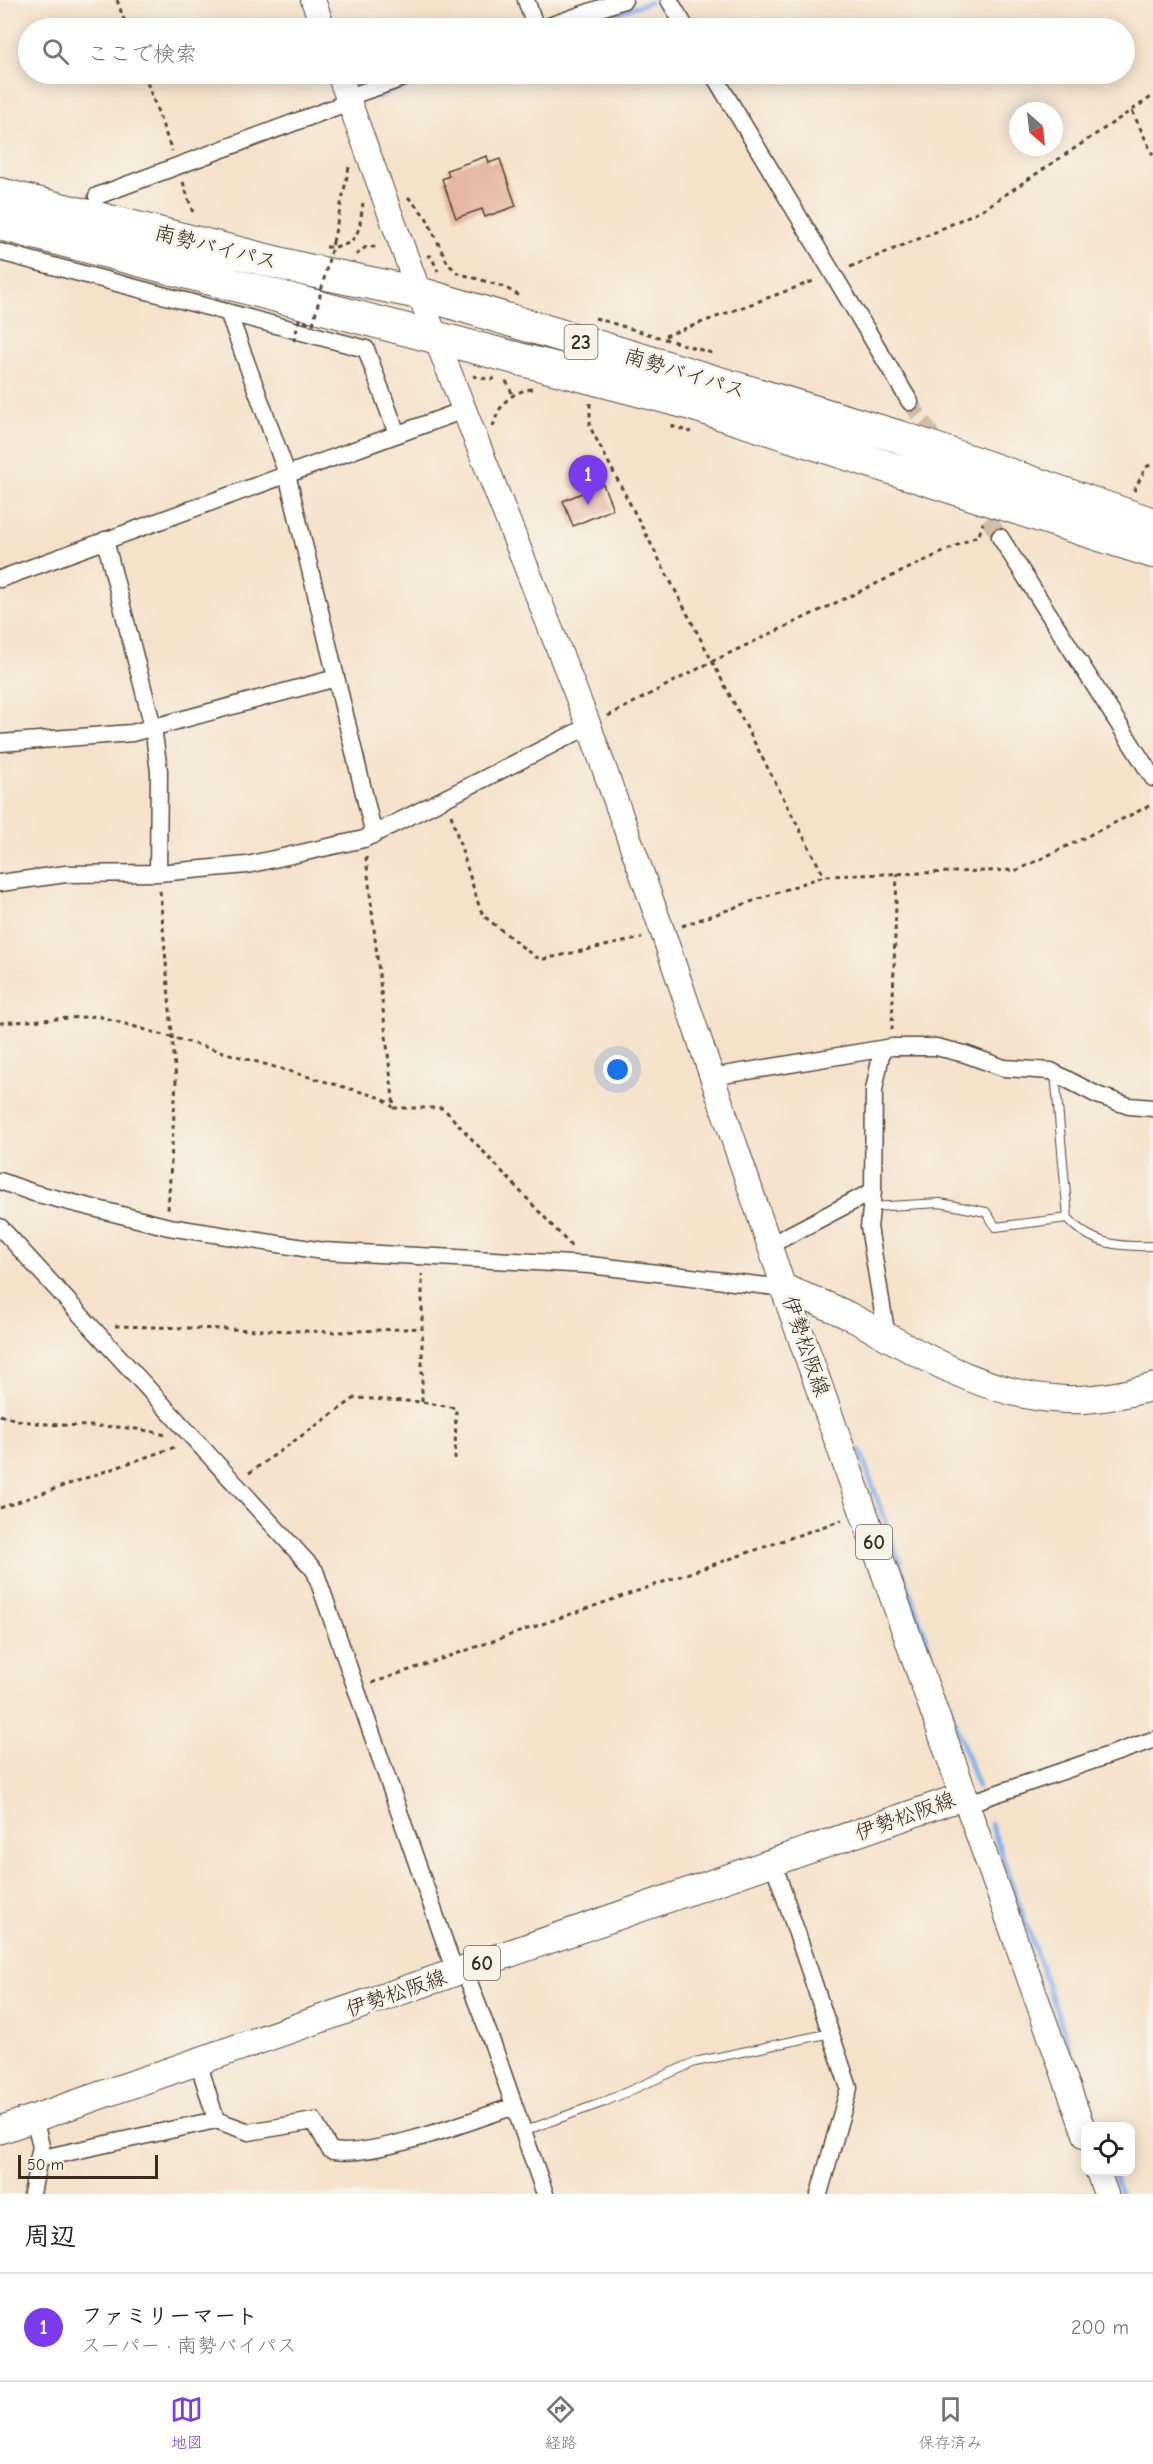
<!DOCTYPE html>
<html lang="ja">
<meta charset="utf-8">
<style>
body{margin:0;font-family:"Comic Neue","Klee One",sans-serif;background:#f6f6f6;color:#222}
.controls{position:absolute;right:18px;bottom:18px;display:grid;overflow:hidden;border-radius:12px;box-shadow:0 3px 15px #0003}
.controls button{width:54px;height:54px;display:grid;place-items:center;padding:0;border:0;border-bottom:2px solid #e0e0e0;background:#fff;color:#222;font:30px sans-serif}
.compass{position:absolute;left:1009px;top:102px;width:54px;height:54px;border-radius:50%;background:#fff;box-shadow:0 3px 15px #0003;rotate:152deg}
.scale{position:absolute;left:18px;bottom:15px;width:140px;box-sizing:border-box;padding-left:6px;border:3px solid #3b2a1e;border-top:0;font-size:16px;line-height:21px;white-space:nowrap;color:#3b2a1e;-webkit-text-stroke:4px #f7f3e8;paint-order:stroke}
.you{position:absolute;left:618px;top:1070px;width:21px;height:21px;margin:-15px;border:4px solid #fff;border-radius:50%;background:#1a73e8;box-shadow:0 0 0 9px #1a73e833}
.badge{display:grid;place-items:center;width:39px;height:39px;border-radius:50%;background:#7c3aed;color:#fff;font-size:20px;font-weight:700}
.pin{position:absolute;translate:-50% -50px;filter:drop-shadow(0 2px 3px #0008)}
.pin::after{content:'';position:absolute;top:32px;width:21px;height:18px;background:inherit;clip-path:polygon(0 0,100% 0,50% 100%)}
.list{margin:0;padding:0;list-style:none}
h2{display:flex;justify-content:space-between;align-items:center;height:78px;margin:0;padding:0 24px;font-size:26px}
h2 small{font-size:20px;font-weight:400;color:#767676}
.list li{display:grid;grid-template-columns:39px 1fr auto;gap:18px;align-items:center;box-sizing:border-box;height:108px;padding:0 24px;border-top:2px solid #e0e0e0}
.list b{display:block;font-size:22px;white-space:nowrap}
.list p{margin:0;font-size:20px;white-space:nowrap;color:#767676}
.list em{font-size:20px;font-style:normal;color:#767676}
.icon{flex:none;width:33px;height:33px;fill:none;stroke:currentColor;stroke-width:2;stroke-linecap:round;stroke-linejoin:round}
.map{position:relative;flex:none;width:1153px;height:2194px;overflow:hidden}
.search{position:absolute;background:#fff;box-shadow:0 3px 15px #0003;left:18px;right:18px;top:18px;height:66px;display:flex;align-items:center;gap:15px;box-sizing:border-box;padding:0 21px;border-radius:33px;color:#767676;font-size:22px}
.sheet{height:186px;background:#fff}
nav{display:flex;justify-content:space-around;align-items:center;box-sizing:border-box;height:84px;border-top:2px solid #e0e0e0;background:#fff;font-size:16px;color:#767676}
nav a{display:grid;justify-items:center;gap:3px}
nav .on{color:#7c3aed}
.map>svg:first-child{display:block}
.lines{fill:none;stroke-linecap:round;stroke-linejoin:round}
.stream{stroke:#82b2ed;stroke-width:5}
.building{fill:#e5b7a3}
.street-tunnel{stroke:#d0bda8;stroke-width:16;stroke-dasharray:16 8;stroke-linecap:butt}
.lane-casing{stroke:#574638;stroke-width:10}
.street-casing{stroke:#574638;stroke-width:19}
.secondary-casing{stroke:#574638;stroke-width:26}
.primary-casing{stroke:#574638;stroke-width:29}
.highway-casing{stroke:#574638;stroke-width:34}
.path{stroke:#574638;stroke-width:3;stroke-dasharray:4.5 4.5;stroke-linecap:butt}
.lane{stroke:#fff;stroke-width:8}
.street{stroke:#fff;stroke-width:16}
.secondary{stroke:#fff;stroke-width:24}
.primary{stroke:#fff;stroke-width:27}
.highway{stroke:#fff;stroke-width:32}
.path-bridge{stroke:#574638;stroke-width:3;stroke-dasharray:4.5 4.5;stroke-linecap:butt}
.labels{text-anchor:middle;stroke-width:5;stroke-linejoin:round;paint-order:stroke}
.shield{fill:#f7f3e8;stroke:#73665b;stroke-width:1.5}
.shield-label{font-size:20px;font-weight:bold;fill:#3b2a1e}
.street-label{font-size:21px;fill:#3b2a1e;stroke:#f7f3e8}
</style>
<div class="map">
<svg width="1153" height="2194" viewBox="0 0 1153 2194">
<rect width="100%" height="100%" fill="#f7f3e8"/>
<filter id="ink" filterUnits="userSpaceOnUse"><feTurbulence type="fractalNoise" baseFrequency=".0167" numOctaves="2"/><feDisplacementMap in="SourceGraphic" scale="12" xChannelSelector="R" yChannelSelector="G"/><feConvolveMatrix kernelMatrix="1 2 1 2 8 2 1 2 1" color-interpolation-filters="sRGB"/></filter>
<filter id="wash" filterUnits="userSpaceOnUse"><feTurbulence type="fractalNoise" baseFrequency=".008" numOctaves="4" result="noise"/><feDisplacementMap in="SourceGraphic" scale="24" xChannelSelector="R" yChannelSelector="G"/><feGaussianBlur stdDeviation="1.35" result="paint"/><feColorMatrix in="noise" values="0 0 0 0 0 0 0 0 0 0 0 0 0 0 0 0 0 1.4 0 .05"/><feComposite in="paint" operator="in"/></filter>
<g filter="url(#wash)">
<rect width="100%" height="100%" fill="#f5e2cb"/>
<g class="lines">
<path class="stream" d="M572 28 650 2
M414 83 441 74
M378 97 405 86
M860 1450 978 1787
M991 1824 1097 2126
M1113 2172 1121 2194"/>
</g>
<g id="blocks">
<path class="building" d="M487 156 489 163 500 159 516 206 485 217 482 209 456 218 442 179 449 176 447 170Z
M603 484 613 509 573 526 563 501Z"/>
</g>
</g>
<g filter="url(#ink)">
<use href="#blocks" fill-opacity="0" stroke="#574638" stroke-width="1.5"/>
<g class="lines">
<path class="street-tunnel" d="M910 402 941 449
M974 498 1000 537"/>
<g class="lane-casing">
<path id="lane" d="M1055 1073 1068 1218C1091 1245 1120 1247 1153 1246
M871 1207 940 1203 986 1212 996 1227 1068 1218
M524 2131 604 2102 695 2062 831 2033"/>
</g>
<g class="street-casing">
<path id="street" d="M526 0 536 28
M669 0 686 28
M543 28 624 0
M713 74 910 402
M348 97 415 74
M97 196 349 102
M0 252 366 349 397 434
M228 312 287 474 374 835
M1000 537 1153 778
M105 540 153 727 159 771 158 873
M0 579 464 410
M0 743 132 733 336 678
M0 883 66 874 158 873 247 865 364 839 589 726
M712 1077 892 1047H936L965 1054 1004 1068 1051 1071 1097 1095 1129 1106 1153 1108
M0 1181 34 1193 169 1227 323 1251 590 1265 784 1288
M873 1191 869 1227 887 1337
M0 1227 315 1571 455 1972
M770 1245 873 1191 874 1090 882 1050
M964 1796 975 1801 1153 1740
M773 1862 849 2088 819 2194
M464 1969 493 2045 545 2194
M198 2061 216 2120
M38 2159 216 2120 249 2132 314 2121 330 2150C365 2161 477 2119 514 2106
M32 2194 41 2146 34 2118"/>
</g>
<g class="secondary-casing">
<path id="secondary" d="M313 0 323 28
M339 74 435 336 589 726 663 933 784 1288
M964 1796 1086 2137
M1098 2172 1106 2194"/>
</g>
<g class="primary-casing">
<path id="primary" d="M784 1288C806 1297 830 1306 851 1317 917 1352 981 1394 1058 1399 1090 1402 1122 1395 1153 1387
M0 2130 964 1796 784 1288"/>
</g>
<g class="highway-casing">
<path id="highway" d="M0 194 307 270 419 293 900 437 1153 524
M0 224 688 403 1153 552"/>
</g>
<path class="path" d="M117 0 127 28
M144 74 172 151
M1132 111 1153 155
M183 182 194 216
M408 197 426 217 448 264 458 273 504 287 520 296
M333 242 349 167
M326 247C360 248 359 230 363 203
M356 255 367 246 379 248
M427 256H431L438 271
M850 267 933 233 985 208 1153 96
M595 318 715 354
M665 336 816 280
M473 376 491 380 495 378
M506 381 513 395
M590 403V427L824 876
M671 426 691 432
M493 427C498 406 509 392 532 389
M1134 491 1146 467 1153 464
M608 716 715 660 979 535 983 523
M451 815 480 909 485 917 535 957 544 959 642 938
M366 857 394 1108H443L572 1247
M160 891 176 1081 168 1210
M682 926 824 876 1018 870 1153 804
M0 1023 98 1016 382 1098 393 1107
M892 1030 897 873
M115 1326 338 1332 422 1328
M422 1402V1274
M0 1415C52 1433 112 1419 165 1435
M249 1473 355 1398 422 1402 456 1408 455 1459
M0 1508 178 1446
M372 1683 842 1520"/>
<use href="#lane" class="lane"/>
<use href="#street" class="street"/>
<use href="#secondary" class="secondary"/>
<use href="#primary" class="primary"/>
<use href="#highway" class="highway"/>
<path class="path-bridge" d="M294 341 299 320 313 324 333 242"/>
</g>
</g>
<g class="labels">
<g class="shield">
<rect x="564.5" y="325" width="33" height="34" rx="4.5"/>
<rect x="856" y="1525" width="36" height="34" rx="4.5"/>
<rect x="464" y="1946" width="36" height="34" rx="4.5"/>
</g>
<g class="shield-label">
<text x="581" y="349">23</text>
<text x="874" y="1549">60</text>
<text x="482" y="1970">60</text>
</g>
<g class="street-label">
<text transform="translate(216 247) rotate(14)" y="7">南勢バイパス</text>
<text transform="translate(685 373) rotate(17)" y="7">南勢バイパス</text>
<text transform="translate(806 1346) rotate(71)" y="7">伊勢松阪線</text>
<text transform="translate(905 1816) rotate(-20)" y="7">伊勢松阪線</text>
<text transform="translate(396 1993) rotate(-19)" y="7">伊勢松阪線</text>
</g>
</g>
</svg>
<div class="controls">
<button><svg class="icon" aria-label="locate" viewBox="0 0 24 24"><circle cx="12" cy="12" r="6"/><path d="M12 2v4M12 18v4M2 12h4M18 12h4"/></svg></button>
</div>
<svg class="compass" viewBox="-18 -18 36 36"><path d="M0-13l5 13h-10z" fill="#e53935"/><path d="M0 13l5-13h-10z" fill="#767676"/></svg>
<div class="scale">50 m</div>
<div class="you"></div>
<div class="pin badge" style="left:588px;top:505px">1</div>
<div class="search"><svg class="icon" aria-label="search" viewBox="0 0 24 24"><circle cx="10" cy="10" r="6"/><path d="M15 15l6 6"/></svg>ここで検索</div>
</div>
<section class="sheet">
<h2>周辺<small></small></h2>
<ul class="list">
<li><span class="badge">1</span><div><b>ファミリーマート</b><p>スーパー · 南勢バイパス</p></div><em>200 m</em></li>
</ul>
</section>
<nav>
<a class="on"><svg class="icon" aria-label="map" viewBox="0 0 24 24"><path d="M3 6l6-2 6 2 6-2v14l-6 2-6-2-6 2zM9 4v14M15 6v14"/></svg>地図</a>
<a><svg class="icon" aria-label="directions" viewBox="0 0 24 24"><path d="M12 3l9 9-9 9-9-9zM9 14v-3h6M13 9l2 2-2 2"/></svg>経路</a>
<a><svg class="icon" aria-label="saved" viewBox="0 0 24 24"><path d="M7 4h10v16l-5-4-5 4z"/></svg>保存済み</a>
</nav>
